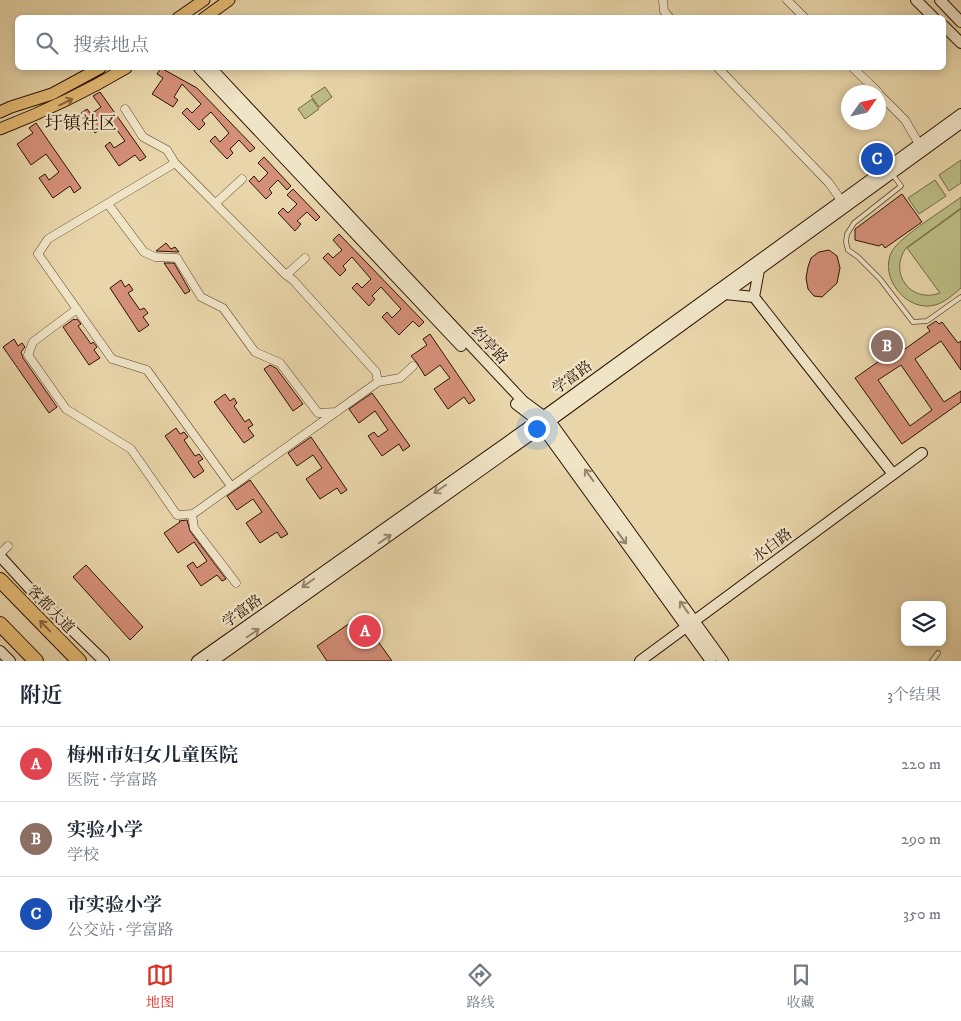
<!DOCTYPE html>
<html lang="zh">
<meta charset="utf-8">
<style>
body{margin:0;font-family:"IM FELL DW Pica","Noto Serif SC",serif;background:#f6f6f7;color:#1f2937}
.controls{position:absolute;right:15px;bottom:15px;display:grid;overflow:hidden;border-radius:8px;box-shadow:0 2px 8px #0003}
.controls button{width:45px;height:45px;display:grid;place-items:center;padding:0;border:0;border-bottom:1px solid #e0e1e3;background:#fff;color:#1f2937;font:25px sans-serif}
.compass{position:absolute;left:841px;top:85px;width:45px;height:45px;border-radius:50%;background:#fff;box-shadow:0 2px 8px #0003;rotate:56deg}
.you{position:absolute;left:536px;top:428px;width:18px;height:18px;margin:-12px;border:4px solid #fff;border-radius:50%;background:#1a73e8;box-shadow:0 0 0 8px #1a73e833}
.badge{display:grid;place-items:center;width:32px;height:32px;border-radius:50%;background:#d93025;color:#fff;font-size:16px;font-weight:700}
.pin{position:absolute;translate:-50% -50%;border:2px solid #fff;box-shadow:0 1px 5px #0006}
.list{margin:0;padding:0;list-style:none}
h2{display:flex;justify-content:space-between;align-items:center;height:65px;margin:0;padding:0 20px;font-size:21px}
h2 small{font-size:16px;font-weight:400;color:#747a83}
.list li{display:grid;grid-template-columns:32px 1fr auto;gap:15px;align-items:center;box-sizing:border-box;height:75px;padding:0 20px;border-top:1px solid #e0e1e3}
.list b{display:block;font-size:19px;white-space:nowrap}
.list p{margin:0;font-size:16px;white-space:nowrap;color:#747a83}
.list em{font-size:16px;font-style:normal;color:#747a83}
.icon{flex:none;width:28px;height:28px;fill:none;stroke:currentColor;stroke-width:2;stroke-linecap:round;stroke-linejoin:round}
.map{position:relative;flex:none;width:961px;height:661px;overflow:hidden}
.search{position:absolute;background:#fff;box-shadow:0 2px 8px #0003;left:15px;right:15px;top:15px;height:55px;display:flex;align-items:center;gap:12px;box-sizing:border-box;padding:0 18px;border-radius:8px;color:#747a83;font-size:19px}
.sheet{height:290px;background:#fff}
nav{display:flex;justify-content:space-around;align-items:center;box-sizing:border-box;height:70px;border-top:1px solid #e0e1e3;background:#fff;font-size:14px;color:#747a83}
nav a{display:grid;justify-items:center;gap:2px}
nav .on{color:#d93025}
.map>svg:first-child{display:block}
.park{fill:#bbbc84;stroke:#736744}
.building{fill:#d48f78;stroke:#2b1204;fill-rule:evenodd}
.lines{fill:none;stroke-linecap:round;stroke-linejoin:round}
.lane-casing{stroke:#5a432d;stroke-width:5.5}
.street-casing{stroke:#5a432d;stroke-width:9}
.secondary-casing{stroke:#2b1204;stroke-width:12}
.primary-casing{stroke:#2b1204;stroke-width:13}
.highway-casing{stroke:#2b1204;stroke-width:16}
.lane{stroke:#f0e4c7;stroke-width:4}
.street{stroke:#f0e4c7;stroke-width:8}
.secondary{stroke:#f0e4c7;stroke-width:10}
.primary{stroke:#e4ba74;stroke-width:11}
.highway{stroke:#e4ba74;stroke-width:14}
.oneway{stroke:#88663c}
.oneway2{stroke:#97866f}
.labels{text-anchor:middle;stroke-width:4.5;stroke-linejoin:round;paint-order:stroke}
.street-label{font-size:15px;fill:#2b1204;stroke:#f0e4c7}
.quarter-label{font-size:18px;fill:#2b1204;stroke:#f0e4c7}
</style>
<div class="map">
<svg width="961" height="661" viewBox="0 0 961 661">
<rect width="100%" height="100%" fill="#e8d5a9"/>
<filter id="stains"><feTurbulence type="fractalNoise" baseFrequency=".004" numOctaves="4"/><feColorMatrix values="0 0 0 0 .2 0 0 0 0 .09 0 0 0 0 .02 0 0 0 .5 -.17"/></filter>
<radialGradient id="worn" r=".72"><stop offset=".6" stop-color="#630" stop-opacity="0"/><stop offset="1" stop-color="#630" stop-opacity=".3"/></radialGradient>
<path class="park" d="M325 87 332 97 319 107 311 96Z
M312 99 319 109 305 119 298 109Z
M961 160V183L949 191 939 175Z
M935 180 946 196 919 214 908 198Z
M961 197V208L906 248C888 273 911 304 940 293L907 248 961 209V288C954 294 944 303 935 305 907 313 878 277 892 251 901 236 945 209 961 197Z"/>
<path class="building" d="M161 68 197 88 255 148 250 152 239 140 230 149 233 153 227 159 210 141 215 136 220 142 229 133 211 112 202 120 205 124 199 130 182 113 187 108 192 113 201 104 182 84 174 97 178 100 173 107 152 94 163 78 157 74Z
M100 92 146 157 140 161 135 155 119 166 105 146 110 142 114 148 125 141 111 122 95 133 81 113 87 109 91 114 101 107 93 96Z
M36 123 81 188 74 193 70 186 53 198 39 178 45 174 49 180 59 172 46 154 31 165 17 144 33 133 29 128Z
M264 157 291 186 287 190 278 180 269 189 272 193 266 199 249 181 254 176 259 182 268 173 258 163Z
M293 189 320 217 316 221 307 212 297 221 301 224 295 231 278 213 283 208 288 213 297 204 287 195Z
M902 194 922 222 885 248 882 244 879 246 855 240V229Z
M339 234 424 322 419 327 413 321 399 335 382 317 387 312 392 318 401 309 381 287 372 296 375 299 369 306 352 288 357 283 362 288 371 279 352 257 343 266 346 270 340 276 323 258 328 253 333 258 342 250 333 240Z
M166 243 171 249 175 247 179 252 156 251Z
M829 250 837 256 840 268 837 283 822 297 814 296 808 289 806 278 808 267 811 258 819 252Z
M164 263H174L190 291 185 294Z
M121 280 125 287 129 284 133 290 128 293 140 310 144 308 148 313 143 317 149 325 139 332 110 288Z
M74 319 75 320 77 319 81 324 78 326 86 337 91 344 93 342 97 347 94 350 100 358 89 365 63 327Z
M936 321 939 324 942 322 958 343 961 341V370L941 341 915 359 944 402 961 391V402L902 444 855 378 902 345 905 349 930 331 927 327ZM901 365 932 410 910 426 878 380Z
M430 334 475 400 469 404 464 397 448 409 434 389 450 378 440 365 425 376 417 363 411 356 427 345 423 339Z
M14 339 18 346 22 343 25 347 21 352 23 358 57 407 49 413 3 347Z
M270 365 276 368 303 404 293 411 264 369Z
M372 393 410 446 403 451 399 444 382 456 368 436 374 432 378 437 388 430 375 411 359 423 349 409Z
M225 394 230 401 234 398 237 403 234 406 245 422 249 419 253 425 248 428 254 436 244 443 214 402Z
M176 428 180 434 184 432 188 437 184 440 195 456 199 454 203 459 198 462 204 471 194 478 165 436Z
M311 437 347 490 341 494 337 488 320 499 306 479 322 468 313 455 297 466 288 453Z
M250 480 288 534 281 538 277 532 260 543 246 523 262 512 253 499 237 510 227 496Z
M187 520 190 531 226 579 222 581 217 575 201 586 187 566 193 562 197 568 207 561 194 542 178 553 164 533 180 522 179 521Z
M86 565 143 627 130 640 73 577Z
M360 616 392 661H327L317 646Z"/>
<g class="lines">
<g class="lane-casing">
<path id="lane" d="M893 175 901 186 854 223 847 234 846 242 848 250 858 257 880 279 913 322 927 321 961 297
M932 661 938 653"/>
</g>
<g class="street-casing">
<path id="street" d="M663 0 664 11 670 18
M787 0 805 18
M718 68 829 183 841 200
M853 68 878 92
M878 93 905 120 919 144
M125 109 143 137 167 150 175 163 286 275
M175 163 48 239 38 254 112 359 147 370 231 486
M216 203 242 179
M108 204 144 252 155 257 177 258 201 297 223 308 255 352 280 363 318 413 336 412
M77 309 33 342 28 355 66 409 131 449 177 515 193 514 378 382 376 372 293 280 286 275 305 258
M378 382 400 378 413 366
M192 514 194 528 236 583
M0 554 8 546"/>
</g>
<g class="secondary-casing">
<path id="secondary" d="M916 0 934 18
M940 0 961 22
M944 26 961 43
M199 68 461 346
M211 68 523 401 550 421 723 661
M725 294 754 297 893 474
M754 297 759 270
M516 404 537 420 542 427 711 661
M0 556 30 589 104 661
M0 651 10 661
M197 661 544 416 961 114
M213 661 542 427 961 123
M640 661 922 453"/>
</g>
<g class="primary-casing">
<path id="primary" d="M178 18 204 0
M204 18 229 0
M0 112 11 107 52 94 100 68
M0 129C46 111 84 93 126 68"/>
</g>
<g class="highway-casing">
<path id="highway" d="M0 580 79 661
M0 624 36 661"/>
</g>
<use href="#lane" class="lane"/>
<use href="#street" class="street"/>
<use href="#secondary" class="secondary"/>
<use href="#primary" class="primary"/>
<use href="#highway" class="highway"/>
</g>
<defs><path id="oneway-shaft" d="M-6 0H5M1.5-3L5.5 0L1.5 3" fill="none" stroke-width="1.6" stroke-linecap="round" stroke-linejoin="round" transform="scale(1.25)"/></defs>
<g class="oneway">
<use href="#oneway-shaft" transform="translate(66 102) rotate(-26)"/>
<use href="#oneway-shaft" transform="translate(45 626) rotate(-134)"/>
</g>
<g class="oneway2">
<use href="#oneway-shaft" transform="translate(589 475) rotate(-126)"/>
<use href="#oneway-shaft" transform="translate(440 489) rotate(145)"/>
<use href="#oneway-shaft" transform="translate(622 538) rotate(54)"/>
<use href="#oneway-shaft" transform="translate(385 539) rotate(-35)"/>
<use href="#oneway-shaft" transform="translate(308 583) rotate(145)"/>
<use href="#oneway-shaft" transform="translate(684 607) rotate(-126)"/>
<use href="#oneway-shaft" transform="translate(253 633) rotate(-35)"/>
</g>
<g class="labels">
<g class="street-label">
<text transform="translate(490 345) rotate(47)" y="5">约亭路</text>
<text transform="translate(572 377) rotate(-36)" y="5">学富路</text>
<text transform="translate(772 545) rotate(-37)" y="5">水白路</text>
<text transform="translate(51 609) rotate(46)" y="5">客都大道</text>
<text transform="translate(242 611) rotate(-35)" y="5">学富路</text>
</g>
<g class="quarter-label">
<text x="81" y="129">圩镇社区</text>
</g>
</g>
<rect width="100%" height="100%" filter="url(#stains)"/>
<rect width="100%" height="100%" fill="url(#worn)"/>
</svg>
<div class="controls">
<button><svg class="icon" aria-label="layers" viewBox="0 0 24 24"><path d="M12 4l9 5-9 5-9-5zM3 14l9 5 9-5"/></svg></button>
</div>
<svg class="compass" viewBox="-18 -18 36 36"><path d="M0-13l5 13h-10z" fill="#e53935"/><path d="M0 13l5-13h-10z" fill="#747a83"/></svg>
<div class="you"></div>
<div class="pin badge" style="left:365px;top:631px;background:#e0444e">A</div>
<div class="pin badge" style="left:887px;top:346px;background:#8d6e63">B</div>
<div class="pin badge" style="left:877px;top:159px;background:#1a4fb4">C</div>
<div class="search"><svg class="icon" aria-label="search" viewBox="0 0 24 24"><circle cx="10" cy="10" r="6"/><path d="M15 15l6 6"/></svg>搜索地点</div>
</div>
<section class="sheet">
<h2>附近<small>3个结果</small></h2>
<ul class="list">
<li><span class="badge" style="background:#e0444e">A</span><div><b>梅州市妇女儿童医院</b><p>医院 · 学富路</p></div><em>220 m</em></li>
<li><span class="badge" style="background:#8d6e63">B</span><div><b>实验小学</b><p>学校</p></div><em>290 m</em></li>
<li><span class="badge" style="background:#1a4fb4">C</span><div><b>市实验小学</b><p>公交站 · 学富路</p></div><em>350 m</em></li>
</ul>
</section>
<nav>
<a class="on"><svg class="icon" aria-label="map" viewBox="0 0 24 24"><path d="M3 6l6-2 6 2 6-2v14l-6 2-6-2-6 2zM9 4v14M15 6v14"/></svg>地图</a>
<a><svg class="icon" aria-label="directions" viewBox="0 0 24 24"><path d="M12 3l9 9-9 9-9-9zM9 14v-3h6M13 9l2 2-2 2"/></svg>路线</a>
<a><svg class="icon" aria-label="saved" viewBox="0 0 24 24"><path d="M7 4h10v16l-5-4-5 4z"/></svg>收藏</a>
</nav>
